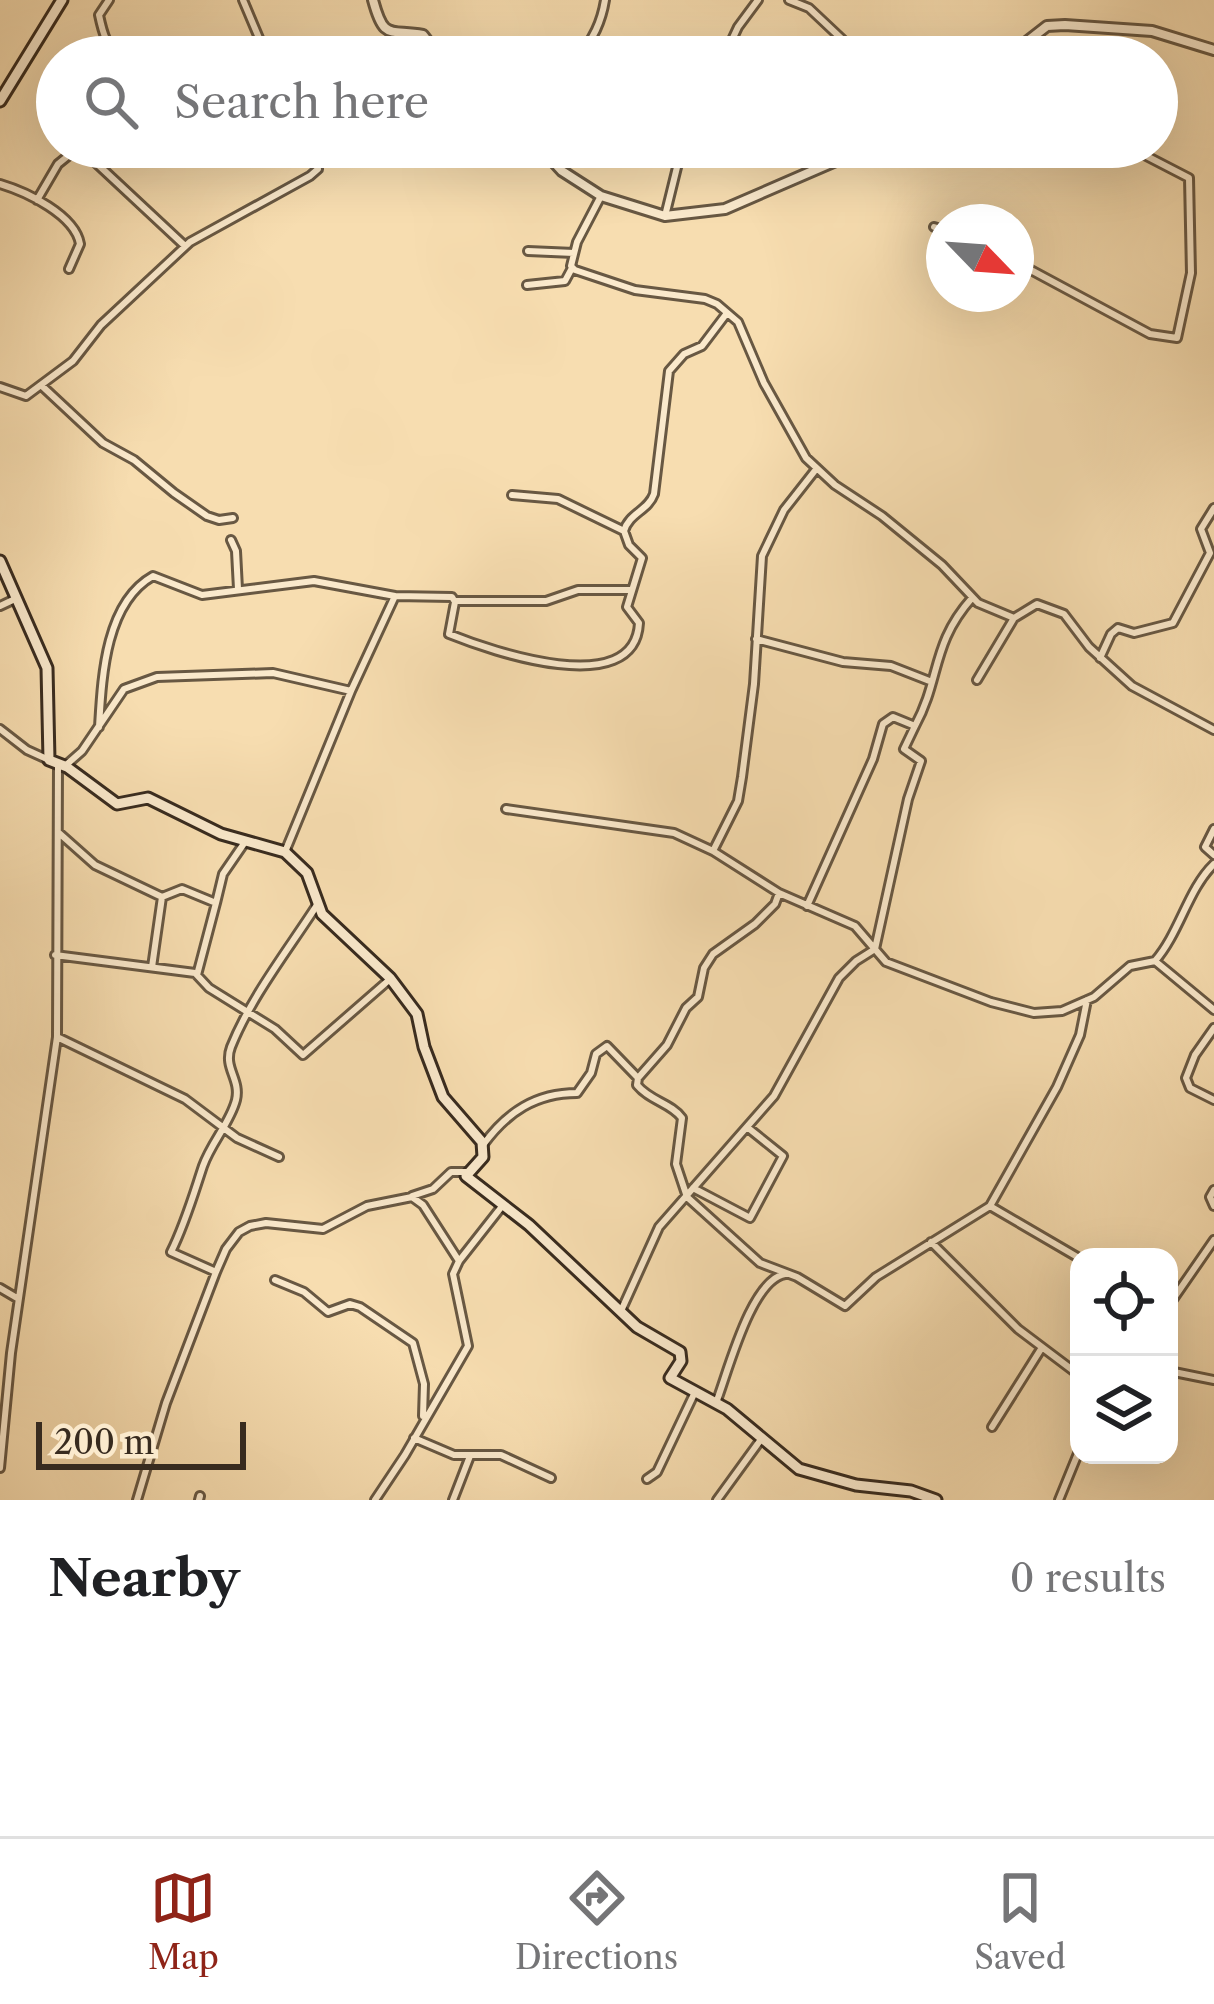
<!DOCTYPE html>
<style>
body{margin:0;font-family:"Libre Caslon Text",serif;background:#f2f2f2;color:#202124}
.controls{position:absolute;right:36px;bottom:36px;display:grid;overflow:hidden;border-radius:24px;box-shadow:0 12px 48px #0002}
.controls button{width:108px;height:108px;display:grid;place-items:center;padding:0;border:0;border-bottom:3px solid #e0e0e0;background:#fff;color:#202124;font:60px sans-serif}
.compass{position:absolute;left:926px;top:204px;width:108px;height:108px;border-radius:50%;background:#fff;box-shadow:0 12px 48px #0002;rotate:115deg}
.scale{position:absolute;left:36px;bottom:30px;width:210px;box-sizing:border-box;padding-left:12px;border:6px solid #382b1f;border-top:0;font-size:33px;line-height:42px;white-space:nowrap;color:#382b1f;-webkit-text-stroke:9px #fae9cc;paint-order:stroke}
.list{margin:0;padding:0;list-style:none}
h2{display:flex;justify-content:space-between;align-items:center;height:156px;margin:0;padding:0 48px;font-size:51px}
h2 small{font-size:39px;font-weight:400;color:#757577}
.icon{flex:none;width:66px;height:66px;fill:none;stroke:currentColor;stroke-width:2;stroke-linecap:round;stroke-linejoin:round}
.map{position:relative;flex:none;width:1214px;height:1500px;overflow:hidden}
.search{position:absolute;background:#fff;box-shadow:0 12px 48px #0002;left:36px;right:36px;top:36px;height:132px;display:flex;align-items:center;gap:30px;box-sizing:border-box;padding:0 42px;border-radius:66px;color:#757577;font-size:45px}
.sheet{height:336px;background:#fff}
nav{display:flex;justify-content:space-around;align-items:center;box-sizing:border-box;height:168px;border-top:3px solid #e0e0e0;background:#fff;font-size:33px;color:#757577}
nav a{display:grid;justify-items:center;gap:6px}
nav .on{color:#8f2418}
.map>svg:first-child{display:block}
.lines{fill:none;stroke-linecap:round;stroke-linejoin:round}
.minor-casing{stroke:#685843;stroke-width:12}
.tertiary-casing{stroke:#685843;stroke-width:14}
.secondary-casing{stroke:#382b1f;stroke-width:15}
.minor{stroke:#fae9cc;stroke-width:6}
.tertiary{stroke:#fae9cc;stroke-width:8}
.secondary{stroke:#fae9cc;stroke-width:9}
</style>
<div class="map">
<svg width="1214" height="1500" viewBox="0 0 1214 1500">
<rect width="100%" height="100%" fill="#f7ddb0"/>
<filter id="stains"><feTurbulence type="fractalNoise" baseFrequency=".00167" numOctaves="4"/><feColorMatrix values="0 0 0 0 .2 0 0 0 0 .09 0 0 0 0 .02 0 0 0 .5 -.17"/></filter>
<radialGradient id="worn" r=".72"><stop offset=".6" stop-color="#630" stop-opacity="0"/><stop offset="1" stop-color="#630" stop-opacity=".3"/></radialGradient>
<g class="lines">
<g class="minor-casing">
<path id="minor" d="M109 0 99 15C103 34 106 46 122 57
M243 0 267 57
M789 0 809 8 861 57
M517 57 546 47 577 55C593 43 602 19 605 0
M724 57 738 27 758 0
M0 184C27 192 75 215 80 244L69 269
M601 196 577 242 571 266 575 270 635 290 705 299 717 304 738 322 764 383 806 458 835 485 882 516 942 565 978 603 1014 618 1037 604 1064 614 1089 647 1132 686 1214 730
M37 200 58 164 79 147 185 246
M665 216 682 147
M934 227 944 230
M528 251 574 253
M1016 262 1150 334 1177 338 1191 273 1189 178 1129 147
M527 285 565 281 572 268
M42 386 103 443 134 460 174 493 207 516 219 520 233 518
M0 387 26 396 73 361 101 325 190 242 310 176 318 169 312 147
M512 495 558 499 624 531
M231 540 236 551 238 589
M456 601H546L578 590H630
M0 606 15 599
M756 639 843 662 891 666 932 682
M1100 658 1111 634 1118 628 1134 633 1173 623 1210 553 1201 529 1214 508
M977 680 1014 618
M915 726C941 678 931 644 972 598
M99 727C102 678 105 603 153 576L202 595 314 581 395 596
M0 729 27 750 49 760
M65 766 82 751 124 689 157 677 273 673 351 691
M506 809 674 833 713 851 779 893 855 926 886 962 991 1002 1034 1013 1062 1011 1094 997 1130 966 1155 961C1180 932 1188 889 1214 864
M1214 829 1205 847 1214 855
M59 833 95 865 162 897 152 967
M713 851 738 801 742 777 754 684 762 556 784 510 817 468
M285 852 351 691 395 596 452 597 455 602 449 634C491 651 635 701 639 623L627 607 642 558 629 545 624 531C629 513 648 511 654 494L669 371 684 354 702 346 727 313
M779 893 775 904 755 924 713 954 704 968 698 997 686 1008 667 1045 638 1078 637 1085C650 1101 671 1103 682 1118L676 1164 687 1197 760 1263 797 1277 845 1306 876 1277 990 1206 1057 1087 1080 1035 1087 1000
M162 897 182 889 216 903 197 975
M216 903 223 874 245 842
M55 955 195 973 209 988 275 1029 303 1055 389 980
M1155 961 1214 1010
M1214 1028 1195 1055 1186 1078 1190 1088 1214 1100
M57 1037 185 1099 237 1138 279 1157
M483 1145C507 1112 536 1093 577 1093L591 1073 596 1054 607 1046 638 1078
M693 1188 750 1218 783 1156 747 1127
M1214 1190 1210 1197 1214 1206
M412 1196 433 1189 451 1172H467
M990 1206 1079 1258
M931 1242 1018 1329 1079 1375
M216 1272 226 1249 239 1232 250 1226 266 1223 323 1229 367 1206 412 1197 423 1205 459 1261
M275 1280 304 1292 328 1312 350 1304 360 1307 413 1343 424 1384 423 1416
M0 1288 17 1298
M1169 1305 1214 1240
M621 1311 659 1227 774 1096 839 978 856 961 875 949 908 799 921 761 904 749 915 726 893 717 883 724 873 759 807 906
M1169 1371 1214 1380
M716 1403C728 1372 751 1280 785 1274
M992 1427 1041 1349
M414 1438 454 1455H501L551 1478
M0 1468 11 1353 57 1037 58 764
M647 1479 657 1472 695 1392
M137 1500 166 1403 216 1272 171 1252C185 1224 193 1196 203 1166 211 1143 230 1123 236 1100 241 1079 223 1068 231 1047 251 997 288 950 317 905
M199 1500 200 1496
M375 1500 405 1455 468 1346 453 1274 459 1261 503 1205
M453 1500 470 1456
M717 1500 762 1438
M1059 1500 1079 1451"/>
</g>
<g class="tertiary-casing">
<path id="tertiary" d="M373 0C384 41 389 29 423 35L440 57
M1007 57 1047 26 1065 25 1152 31 1214 50
M540 147 562 171 601 196 665 216 725 209 868 147"/>
</g>
<g class="secondary-casing">
<path id="secondary" d="M0 101 62 0
M0 561 47 668 49 760 67 767 117 804 148 798 221 834 285 852 307 873 322 914 390 978 417 1014 424 1047 443 1097 482 1142 483 1157 466 1176 529 1225 637 1327 680 1352 681 1361 670 1378 727 1409 799 1469 856 1485 911 1491 936 1500"/>
</g>
<use href="#minor" class="minor"/>
<use href="#tertiary" class="tertiary"/>
<use href="#secondary" class="secondary"/>
</g>
<rect width="100%" height="100%" filter="url(#stains)"/>
<rect width="100%" height="100%" fill="url(#worn)"/>
</svg>
<div class="controls">
<button><svg class="icon" aria-label="locate" viewBox="0 0 24 24"><circle cx="12" cy="12" r="6"/><path d="M12 2v4M12 18v4M2 12h4M18 12h4"/></svg></button>
<button><svg class="icon" aria-label="layers" viewBox="0 0 24 24"><path d="M12 4l9 5-9 5-9-5zM3 14l9 5 9-5"/></svg></button>
</div>
<svg class="compass" viewBox="-18 -18 36 36"><path d="M0-13l5 13h-10z" fill="#e53935"/><path d="M0 13l5-13h-10z" fill="#757577"/></svg>
<div class="scale">200 m</div>
<div class="search"><svg class="icon" aria-label="search" viewBox="0 0 24 24"><circle cx="10" cy="10" r="6"/><path d="M15 15l6 6"/></svg>Search here</div>
</div>
<section class="sheet">
<h2>Nearby<small>0 results</small></h2>
<ul class="list">
</ul>
</section>
<nav>
<a class="on"><svg class="icon" aria-label="map" viewBox="0 0 24 24"><path d="M3 6l6-2 6 2 6-2v14l-6 2-6-2-6 2zM9 4v14M15 6v14"/></svg>Map</a>
<a><svg class="icon" aria-label="directions" viewBox="0 0 24 24"><path d="M12 3l9 9-9 9-9-9zM9 14v-3h6M13 9l2 2-2 2"/></svg>Directions</a>
<a><svg class="icon" aria-label="saved" viewBox="0 0 24 24"><path d="M7 4h10v16l-5-4-5 4z"/></svg>Saved</a>
</nav>
